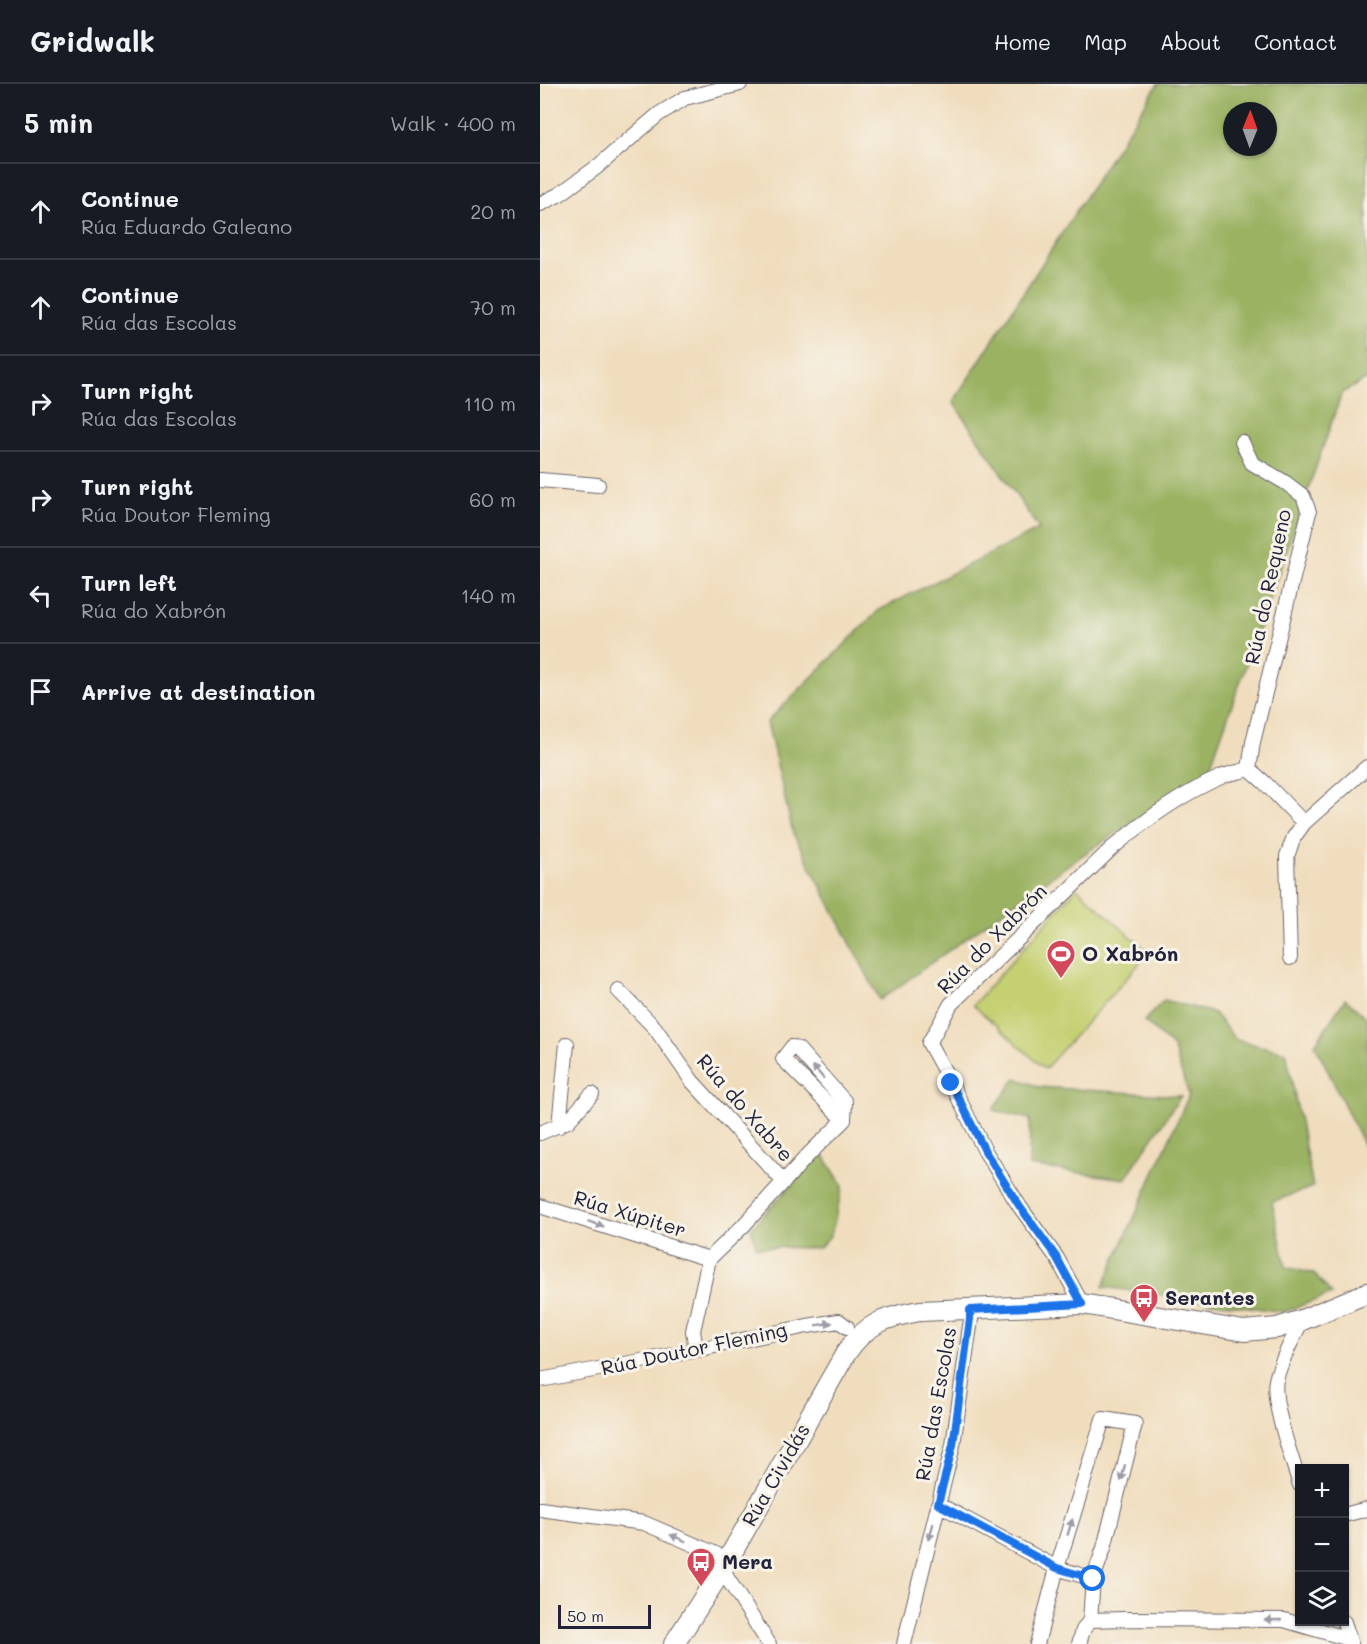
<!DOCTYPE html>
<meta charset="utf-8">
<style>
body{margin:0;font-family:Mali,sans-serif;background:#242831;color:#f1f3f6}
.controls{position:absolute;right:18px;bottom:18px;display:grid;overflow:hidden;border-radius:0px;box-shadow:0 2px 4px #0004}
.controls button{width:54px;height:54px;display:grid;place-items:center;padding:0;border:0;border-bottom:2px solid #363941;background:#171b24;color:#f1f3f6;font:30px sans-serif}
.compass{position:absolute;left:683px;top:18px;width:54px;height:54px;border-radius:50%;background:#171b24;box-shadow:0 2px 4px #0004;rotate:1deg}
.scale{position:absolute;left:18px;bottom:15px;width:93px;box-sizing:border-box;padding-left:6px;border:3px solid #22223b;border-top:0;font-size:16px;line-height:21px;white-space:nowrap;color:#22223b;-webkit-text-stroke:4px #f7f3e8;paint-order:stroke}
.stop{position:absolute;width:18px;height:18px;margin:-14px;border:4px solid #1a73e8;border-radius:50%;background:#fff}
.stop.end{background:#1a73e8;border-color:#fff;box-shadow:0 2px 6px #0008}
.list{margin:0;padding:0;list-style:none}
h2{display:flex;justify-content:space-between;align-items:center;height:78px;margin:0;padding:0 24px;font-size:26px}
h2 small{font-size:20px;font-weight:400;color:#9ea1a6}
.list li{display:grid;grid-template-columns:39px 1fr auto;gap:18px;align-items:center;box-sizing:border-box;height:96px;padding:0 24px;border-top:2px solid #363941}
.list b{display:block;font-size:22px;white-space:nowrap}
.list p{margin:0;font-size:20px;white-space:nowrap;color:#9ea1a6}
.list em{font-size:20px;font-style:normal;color:#9ea1a6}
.icon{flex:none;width:33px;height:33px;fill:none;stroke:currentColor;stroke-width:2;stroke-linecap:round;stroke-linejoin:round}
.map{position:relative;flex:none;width:827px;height:1560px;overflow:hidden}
header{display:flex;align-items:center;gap:36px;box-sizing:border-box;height:84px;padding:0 30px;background:#171b24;border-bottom:2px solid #363941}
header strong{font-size:28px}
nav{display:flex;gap:33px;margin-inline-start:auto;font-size:21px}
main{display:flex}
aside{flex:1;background:#171b24}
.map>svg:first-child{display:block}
.green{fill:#c4d071;stroke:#737956;stroke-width:1.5}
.forest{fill:#9bb263;stroke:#5e6a4f;stroke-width:1.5;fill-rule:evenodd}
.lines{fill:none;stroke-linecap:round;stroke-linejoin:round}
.street-casing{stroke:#6a6368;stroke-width:16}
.secondary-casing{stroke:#6a6368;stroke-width:22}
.street{stroke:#fff;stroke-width:14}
.secondary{stroke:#fff;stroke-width:20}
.oneway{fill:#9c9ca7}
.route{stroke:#1a73e8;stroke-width:8}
.labels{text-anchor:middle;stroke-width:6;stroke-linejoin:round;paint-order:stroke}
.street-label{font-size:20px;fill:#22223b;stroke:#f7f3e8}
.poi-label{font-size:20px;font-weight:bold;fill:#22223b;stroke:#f7f3e8;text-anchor:start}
</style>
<header>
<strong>Gridwalk</strong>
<nav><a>Home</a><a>Map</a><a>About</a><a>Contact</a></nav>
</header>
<main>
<aside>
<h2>5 min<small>Walk · 400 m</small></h2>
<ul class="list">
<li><svg class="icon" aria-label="ahead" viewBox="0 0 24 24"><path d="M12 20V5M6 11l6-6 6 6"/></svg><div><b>Continue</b><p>Rúa Eduardo Galeano</p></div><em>20 m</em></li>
<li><svg class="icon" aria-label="ahead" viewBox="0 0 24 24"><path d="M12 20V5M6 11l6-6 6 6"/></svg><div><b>Continue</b><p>Rúa das Escolas</p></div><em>70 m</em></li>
<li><svg class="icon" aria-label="right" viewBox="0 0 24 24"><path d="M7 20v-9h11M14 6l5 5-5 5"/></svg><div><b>Turn right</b><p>Rúa das Escolas</p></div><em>110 m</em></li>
<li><svg class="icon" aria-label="right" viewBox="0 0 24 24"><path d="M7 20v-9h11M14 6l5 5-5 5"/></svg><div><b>Turn right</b><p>Rúa Doutor Fleming</p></div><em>60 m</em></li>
<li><svg class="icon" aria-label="left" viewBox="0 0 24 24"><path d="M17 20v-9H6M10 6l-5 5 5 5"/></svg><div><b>Turn left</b><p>Rúa do Xabrón</p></div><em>140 m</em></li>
<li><svg class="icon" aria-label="arrive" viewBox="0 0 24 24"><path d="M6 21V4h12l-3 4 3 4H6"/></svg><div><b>Arrive at destination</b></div></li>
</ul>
</aside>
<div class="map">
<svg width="827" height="1560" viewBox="0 0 827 1560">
<rect width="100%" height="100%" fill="#f7f3e8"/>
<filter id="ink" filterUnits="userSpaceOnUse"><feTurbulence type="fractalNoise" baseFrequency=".0167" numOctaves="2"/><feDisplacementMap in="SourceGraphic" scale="12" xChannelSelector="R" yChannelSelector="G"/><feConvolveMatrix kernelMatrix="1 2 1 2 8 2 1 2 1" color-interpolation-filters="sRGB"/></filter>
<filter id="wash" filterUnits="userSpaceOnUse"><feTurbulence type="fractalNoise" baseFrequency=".008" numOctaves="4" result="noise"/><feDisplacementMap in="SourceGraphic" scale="24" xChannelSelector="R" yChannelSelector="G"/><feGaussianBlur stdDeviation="1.35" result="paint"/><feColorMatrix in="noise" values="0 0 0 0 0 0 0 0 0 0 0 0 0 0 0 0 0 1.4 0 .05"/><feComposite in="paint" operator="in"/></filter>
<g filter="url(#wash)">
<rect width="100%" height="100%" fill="#f0ddbd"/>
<path class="green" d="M537 804 609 869 505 985 433 921Z"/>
<path class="forest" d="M618 0H827V295L802 309 668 689 532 778 340 916 253 749 227 638 339 526 499 445 413 318ZM692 27H728V63H692Z
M805 915 827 934V1064H825L775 960Z
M624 916 674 929 696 956 746 968 773 1103 732 1118 746 1183 774 1190 792 1210 744 1228 563 1203 649 1011 633 963 604 937Z
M476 994 499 1003 641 1012 585 1095 489 1082 490 1035 453 1026Z
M282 1069 303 1102 291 1151 279 1164 216 1163 211 1144Z"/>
</g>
<g filter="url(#ink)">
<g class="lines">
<g class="street-casing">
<path id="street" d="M0 120 20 110 57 83 119 30 145 14 200 0
M702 358 712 379 746 399 763 412 769 428 713 658 709 685
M0 396 58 401
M709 685 725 699 764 739
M750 874 747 772 754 753 764 739 827 683
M78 906 115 944 152 997 244 1098
M19 1042 27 960
M0 1049 28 1037 52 1010
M0 1122 169 1175
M542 1220 517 1174 480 1123 445 1067 411 999 389 959 411 920 571 765C604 737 641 710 681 693 690 689 700 688 709 685
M156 1265 153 1247 169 1175 203 1142 270 1069 304 1036 305 1018 258 965 252 963 243 975 304 1036
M0 1296 133 1271 267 1242 299 1237 307 1243
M760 1401C753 1377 731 1318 736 1296 741 1275 753 1255 762 1236
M398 1420 517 1484 553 1495
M0 1425 104 1439 176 1470 182 1486 229 1560
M804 1431 827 1425
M550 1536 585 1535 744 1536 809 1555
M804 1538 811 1560
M364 1560 413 1361 431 1235 430 1226
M497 1560 517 1484 563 1335 595 1340 564 1464 553 1495 550 1536 543 1546 539 1560"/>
</g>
<g class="secondary-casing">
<path id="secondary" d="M134 1560 182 1486 306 1269C326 1239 346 1233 380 1227L542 1220 704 1247 737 1244 762 1236 827 1209"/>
</g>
<use href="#street" class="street"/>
<use href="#secondary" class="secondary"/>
</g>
<defs><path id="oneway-solid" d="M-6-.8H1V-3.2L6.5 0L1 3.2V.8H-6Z" transform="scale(1.5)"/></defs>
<g class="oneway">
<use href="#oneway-solid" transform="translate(278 988) rotate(-131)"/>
<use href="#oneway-solid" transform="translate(56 1140) rotate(18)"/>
<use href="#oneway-solid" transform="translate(284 1240) rotate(-9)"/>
<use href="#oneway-solid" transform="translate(583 1389) rotate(104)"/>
<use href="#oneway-solid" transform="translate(530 1443) rotate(-73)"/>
<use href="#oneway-solid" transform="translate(391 1448) rotate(105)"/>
<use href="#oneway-solid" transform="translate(138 1454) rotate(-157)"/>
<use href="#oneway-solid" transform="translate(733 1536) rotate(-180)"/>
</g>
</g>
<g class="lines" filter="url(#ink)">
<path class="route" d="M411 999 445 1067 480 1123 517 1174 542 1220 430 1226V1235L413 1361 398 1420 517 1484 553 1495"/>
</g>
<defs>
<g id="stadium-pin" transform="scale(1.5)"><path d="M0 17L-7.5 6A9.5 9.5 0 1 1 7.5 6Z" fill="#d1495b" stroke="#f7f3e8"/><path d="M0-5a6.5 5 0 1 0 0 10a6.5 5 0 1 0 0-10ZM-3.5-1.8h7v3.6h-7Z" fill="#fff"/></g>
<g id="bus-pin" transform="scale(1.5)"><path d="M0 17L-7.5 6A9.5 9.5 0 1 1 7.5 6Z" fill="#d1495b" stroke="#f7f3e8"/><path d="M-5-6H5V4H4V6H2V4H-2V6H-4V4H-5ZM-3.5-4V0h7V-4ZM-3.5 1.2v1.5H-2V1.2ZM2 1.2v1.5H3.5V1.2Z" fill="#fff"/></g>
</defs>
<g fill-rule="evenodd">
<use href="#stadium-pin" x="521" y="870"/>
<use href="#bus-pin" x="604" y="1214"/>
<use href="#bus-pin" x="161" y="1478"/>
</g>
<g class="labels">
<g class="street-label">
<text transform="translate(728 503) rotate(-78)" y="7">Rúa do Requeno</text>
<text transform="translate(452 855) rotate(-45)" y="7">Rúa do Xabrón</text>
<text transform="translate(205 1024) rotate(49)" y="7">Rúa do Xabre</text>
<text transform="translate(90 1130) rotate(17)" y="7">Rúa Xúpiter</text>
<text transform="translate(154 1265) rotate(-12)" y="7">Rúa Doutor Fleming</text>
<text transform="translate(396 1320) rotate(-80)" y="7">Rúa das Escolas</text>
<text transform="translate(236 1391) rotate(-60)" y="7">Rúa Cividás</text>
</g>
<g class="poi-label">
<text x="542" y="877">O Xabrón</text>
<text x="625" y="1221">Serantes</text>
<text x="182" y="1485">Mera</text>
</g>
</g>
</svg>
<div class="controls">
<button>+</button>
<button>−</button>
<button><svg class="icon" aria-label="layers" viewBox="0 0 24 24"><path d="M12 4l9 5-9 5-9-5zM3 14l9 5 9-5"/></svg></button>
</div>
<svg class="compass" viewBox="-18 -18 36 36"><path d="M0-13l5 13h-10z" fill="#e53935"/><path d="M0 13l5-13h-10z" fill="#9ea1a6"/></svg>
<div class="scale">50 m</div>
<div class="stop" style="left:553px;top:1495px"></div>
<div class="stop end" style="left:411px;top:999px"></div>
</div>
</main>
